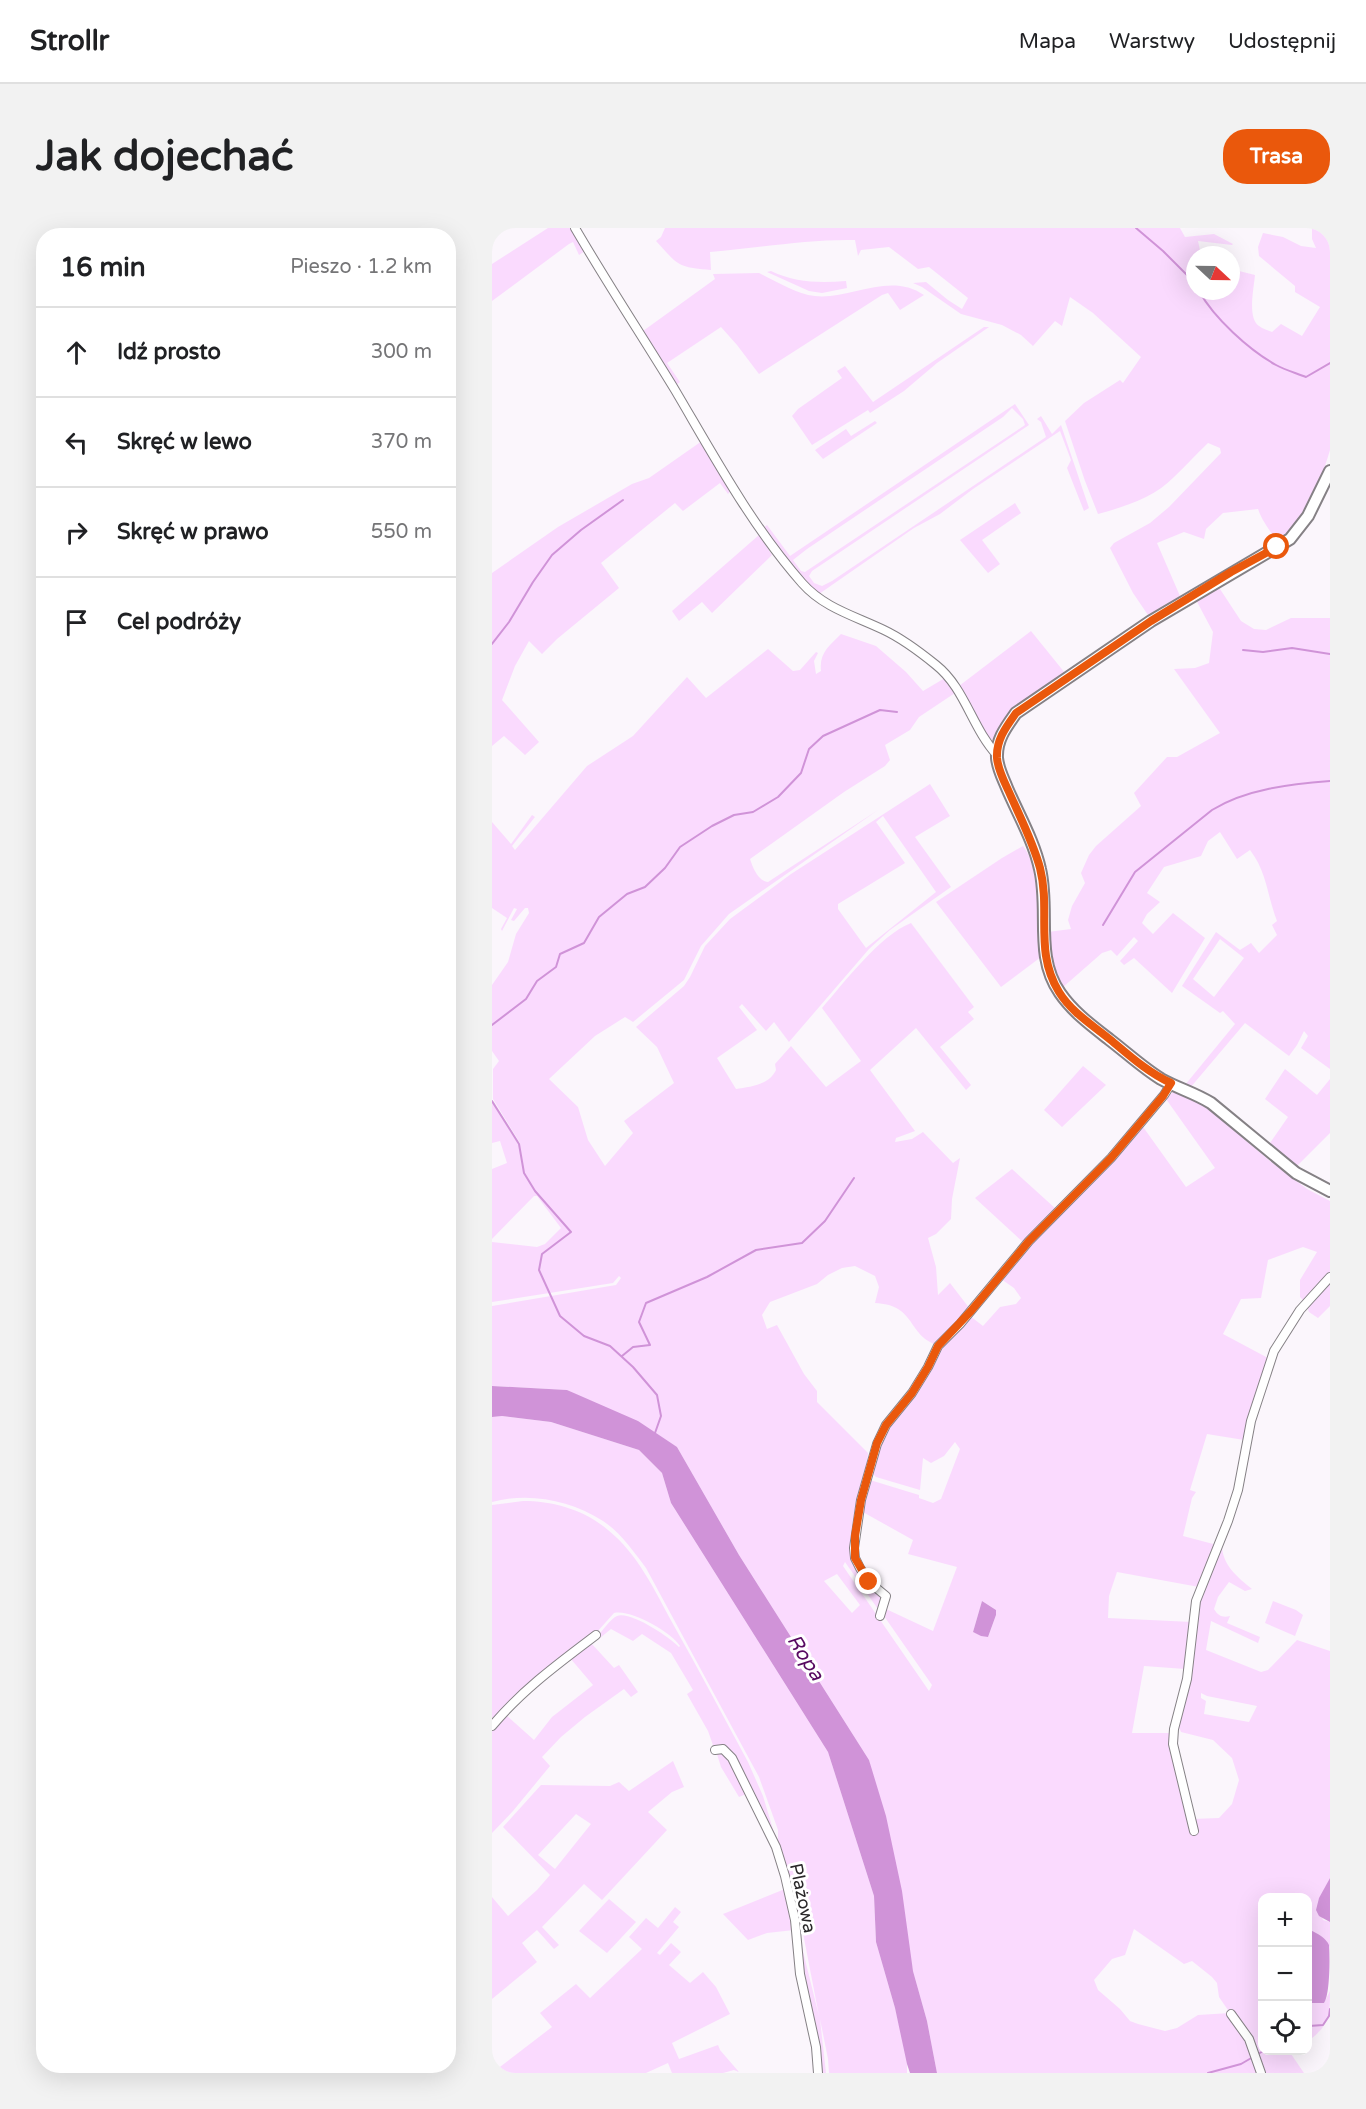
<!DOCTYPE html>
<html lang="pl">
<meta charset="utf-8">
<style>
body{margin:0;font-family:"Varela Round",sans-serif;background:#f2f2f2;color:#202124}
.controls{position:absolute;right:18px;bottom:18px;display:grid;overflow:hidden;border-radius:12px;box-shadow:0 6px 24px #0002}
.controls button{width:54px;height:54px;display:grid;place-items:center;padding:0;border:0;border-bottom:2px solid #e0e0e0;background:#fff;color:#202124;font:30px sans-serif}
.compass{position:absolute;left:694px;top:18px;width:54px;height:54px;border-radius:50%;background:#fff;box-shadow:0 6px 24px #0002;rotate:112deg}
.stop{position:absolute;width:18px;height:18px;margin:-14px;border:4px solid #ea580c;border-radius:50%;background:#fff}
.stop.end{background:#ea580c;border-color:#fff;box-shadow:0 2px 6px #0008}
.list{margin:0;padding:0;list-style:none}
h2{display:flex;justify-content:space-between;align-items:center;height:78px;margin:0;padding:0 24px;font-size:26px}
h2 small{font-size:20px;font-weight:400;color:#757577}
.list li{display:grid;grid-template-columns:39px 1fr auto;gap:18px;align-items:center;box-sizing:border-box;height:90px;padding:0 24px;border-top:2px solid #e0e0e0}
.list b{display:block;font-size:22px;white-space:nowrap}
.list em{font-size:20px;font-style:normal;color:#757577}
.icon{flex:none;width:33px;height:33px;fill:none;stroke:currentColor;stroke-width:2;stroke-linecap:round;stroke-linejoin:round}
.map{position:relative;flex:none;width:838px;height:1845px;overflow:hidden;border-radius:24px}
header{display:flex;align-items:center;gap:36px;box-sizing:border-box;height:84px;padding:0 30px;background:#fff;border-bottom:2px solid #e0e0e0}
header strong{font-size:28px}
nav{display:flex;gap:33px;margin-inline-start:auto;font-size:21px}
.intro{display:flex;align-items:center;justify-content:space-between;box-sizing:border-box;height:144px;padding:0 36px}
h1{margin:0;font-size:42px}
.button{padding:15px 27px;border-radius:24px;background:#ea580c;color:#fff;font-size:21px;font-weight:700}
main{display:flex;gap:36px;padding:0 36px}
aside{flex:1;background:#fff;border-radius:24px;box-shadow:0 6px 24px #0002}
.map>svg:first-child{display:block}
.green{fill:#fadafe;fill-rule:evenodd}
.water{fill:#d093d8}
.lines{fill:none;stroke-linecap:round;stroke-linejoin:round}
.stream{stroke:#d093d8;stroke-width:2}
.street-casing{stroke:#858185;stroke-width:10}
.secondary-casing{stroke:#858185;stroke-width:14}
.street{stroke:#fff;stroke-width:8}
.secondary{stroke:#fff;stroke-width:10}
.route{stroke:#ea580c;stroke-width:8}
.labels{text-anchor:middle;stroke-width:6;stroke-linejoin:round;paint-order:stroke}
.street-label{font-size:18px;fill:#2a282a;stroke:#fff}
.water-label{font-size:20px;font-style:italic;fill:#570961;stroke:#fff}
</style>
<header>
<strong>Strollr</strong>
<nav><a>Mapa</a><a>Warstwy</a><a>Udostępnij</a></nav>
</header>
<div class="intro"><h1>Jak dojechać</h1><a class="button">Trasa</a></div>
<main>
<aside>
<h2>16 min<small>Pieszo · 1.2 km</small></h2>
<ul class="list">
<li><svg class="icon" aria-label="ahead" viewBox="0 0 24 24"><path d="M12 20V5M6 11l6-6 6 6"/></svg><div><b>Idź prosto</b></div><em>300 m</em></li>
<li><svg class="icon" aria-label="left" viewBox="0 0 24 24"><path d="M17 20v-9H6M10 6l-5 5 5 5"/></svg><div><b>Skręć w lewo</b></div><em>370 m</em></li>
<li><svg class="icon" aria-label="right" viewBox="0 0 24 24"><path d="M7 20v-9h11M14 6l5 5-5 5"/></svg><div><b>Skręć w prawo</b></div><em>550 m</em></li>
<li><svg class="icon" aria-label="arrive" viewBox="0 0 24 24"><path d="M6 21V4h12l-3 4 3 4H6"/></svg><div><b>Cel podróży</b></div></li>
</ul>
</aside>
<div class="map">
<svg width="838" height="1845" viewBox="0 0 838 1845">
<rect width="100%" height="100%" fill="#fbf6fc"/>
<path class="green" d="M56 0H80L93 23 87 27 81 14 77 16 0 73V36Z
M173 0H688L693 9 722 6 741 16 740 17 706 13 709 27H703V63H739V41L763 47C762 60 755 90 767 98 771 101 776 102 780 104L789 96 810 108 828 79 803 64V58L767 28 766 19 771 5 791 9 809 18 824 20 820 11V0H838V222C828 255 815 294 784 313 777 300 771 295 766 281L731 285 714 301 712 311 692 304 665 315 688 368 656 387 641 365 618 320 622 315 658 295 677 279 729 225 728 220 716 215C704 226 694 238 682 249 663 269 632 279 606 286L593 253 573 193 592 175 628 152 631 155 649 129 601 85 578 69 570 98 563 93 541 118 529 107 510 97 469 86 430 59 421 55 434 54 456 72 470 81 476 70 437 39 426 41 397 19 369 22 366 28 363 12C315 11 267 20 218 24L219 42C185 39 187 38 164 13L169 9Z
M279 43C304 55 328 55 354 53L355 60 330 65 317 63 275 44Z
M267 45C284 53 304 66 323 68 357 72 398 43 432 67L408 82 396 65 390 67 267 146 245 117 229 99 175 135 188 154 183 158 151 103 223 51 221 46Z
M492 99H497L445 135 412 163 378 185 376 182 320 217 300 188 306 181 350 150 345 143 353 138 381 174Z
M523 176 537 197 320 343 317 348 322 355 330 358 340 353 554 209 549 194 545 191 549 188 560 206 569 197 597 280 592 283 575 240 579 232 568 203 481 261 448 286 422 300 327 366 301 342 271 300 275 297 298 328ZM520 180 531 191 533 197 313 344 309 343 301 332 315 321 511 189Z
M383 193 385 195 331 231 323 222 354 201 359 208Z
M210 213 239 262 236 266 228 255 191 283 183 275 109 335 127 360 65 411 50 426 37 413 23 438 10 472 47 514 33 527 12 508 0 518V345L66 299 140 256 157 250Z
M523 275 529 285 490 312 508 336 496 345 468 312Z
M267 307 280 327 220 385 210 374 187 393 180 383Z
M726 358 749 393 762 401 774 402 799 390H838V841L809 820 816 808 812 803 805 817 797 828 753 795 698 860 693 857 743 796 731 783 728 785 690 758 724 704 748 722 759 715 767 725 785 707 780 697 785 693C775 667 775 644 758 622L745 631 728 604 716 613 709 628 672 639 655 665 668 674 655 686 650 695 661 706 681 685 713 710 680 765 642 730 632 737 628 733 646 713 642 709 625 728 619 722 610 725 570 760 561 737 556 704 579 701 576 692 580 678 593 655 589 645 597 627 604 618 649 578 642 565 675 529H685L728 505 682 441 703 440 717 435 721 404 703 370ZM728 711 752 730 722 769 701 751Z
M539 403 573 445 528 476 516 487 500 512 487 498 467 458Z
M349 406 384 418 414 444 431 463 453 450 463 465 427 489 418 502 393 517 398 532 393 538 352 564 258 631C261 640 266 653 276 654L386 582 237 686 209 718 192 752 141 794 133 789 103 808 57 851 86 879 96 912 113 938 141 905 132 893 182 855 165 819 144 799 192 758 198 749 213 718 238 691 299 646 438 556 458 588 423 609 459 659 398 702 377 721 297 814 282 794 274 803 250 776 247 779 265 802 225 830 244 861C258 859 277 857 284 842L283 836 299 818 334 859 369 833 330 780C352 755 388 707 419 695L482 779 476 784 482 791 448 819 479 857 474 862 424 800 378 842 423 903 404 910 403 914 420 911 431 904 461 935 468 930 460 971 459 991 444 1006 436 1010 444 1039 446 1067 458 1055 478 1081 447 1113 442 1116C415 1104 423 1077 383 1075L387 1059 383 1048 363 1038 350 1040 336 1047 325 1056 278 1074 270 1087 275 1101 285 1097 312 1146 325 1163V1174L376 1225C375 1248 351 1312 360 1329 368 1344 382 1357 392 1370L388 1384 353 1334 351 1338 437 1463 440 1457 392 1388 394 1381 441 1403 465 1339 416 1326 421 1312 369 1283 378 1252 427 1267V1270L441 1275 449 1271 468 1221 463 1214 452 1228 439 1235 431 1230 428 1262 384 1249 380 1245 381 1233 399 1196 449 1118 478 1088 491 1098 508 1079 524 1076 529 1070 522 1060 509 1051 535 1018 649 896 694 959 723 940 674 871 683 862 711 876 778 933 815 961 838 973V1047L812 1073 808 1069V1052L825 1024 811 1019 776 1032 769 1070 749 1071 731 1106 776 1130 752 1212 715 1206 698 1262 704 1264 700 1270 691 1308 725 1317 707 1359 625 1344 617 1368 616 1390 700 1394 693 1441 652 1438 640 1505H679L700 1591 727 1590 740 1576 747 1552 740 1530 721 1512 689 1504 686 1497 700 1441 707 1373 720 1345 730 1315C729 1336 745 1349 760 1361L753 1363 737 1354 726 1369 722 1381C726 1388 731 1390 738 1388L735 1395 768 1409 766 1415 719 1393 714 1422 769 1444 776 1442 805 1412 838 1423V1650L826 1674 831 1692 838 1694V1719L836 1716 818 1702 816 1703V1670H770V1822L797 1823 812 1845H445L435 1793 421 1743 377 1532 247 1327 185 1219 75 1162 0 1158V1078L124 1057 129 1050 127 1048 121 1055 0 1074V1014L45 1019 53 1016 69 1000 45 968H42L0 1011V941L15 935 8 913 0 915V874L27 917 28 915 1 871V841L7 833 0 823V757L16 734 24 706 37 685 36 680H33L22 693 19 692 25 681 22 680 10 703 9 701 15 690 0 680V594L19 616 40 587 43 589 20 618 23 622 95 538 141 508 195 449 214 470 276 421 301 443 308 442 324 424 326 425 322 433 324 446 329 443C327 425 337 418 349 406ZM391 588 444 664 374 720 346 681V676L413 635 384 594ZM345 1346 368 1377 360 1385 332 1353ZM490 1373 504 1382V1387L496 1409 481 1404ZM709 1465 715 1468 765 1478 757 1494 712 1486 714 1473 709 1470ZM642 1701 692 1736 700 1733 720 1749 725 1755 727 1769 738 1785 706 1787 685 1800 673 1803 646 1796 638 1793 628 1781 606 1762 602 1752 620 1731 633 1727Z
M531 618C549 639 546 701 549 729L509 759 444 674 510 630Z
M591 838 614 857 570 899 552 882Z
M793 841 825 867 838 851V905L805 938 778 915 796 889 773 871Z
M520 941 564 981 532 1015 483 970Z
M838 1053V1078L826 1090 817 1084 815 1079Z
M10 1188 59 1194 147 1222 170 1245 179 1275 336 1524 382 1668 384 1714 403 1780 415 1829V1845H337L336 1831 328 1791 334 1845H327L310 1745 305 1699 327 1788 311 1705 305 1690 286 1616V1602L267 1549 154 1340C142 1324 128 1304 111 1293 78 1272 37 1264 0 1274V1189Z
M31 1273C61 1273 93 1282 116 1302 146 1326 163 1363 181 1396 207 1442 231 1488 256 1534L271 1568 283 1608 280 1605 243 1530 222 1520 216 1503 195 1466 201 1462 179 1425 150 1406 141 1413 119 1401 108 1410 105 1408C111 1403 118 1391 125 1388 139 1383 177 1409 187 1419L188 1418C179 1404 139 1381 122 1385L105 1404 2 1490 0 1489V1277Z
M781 1373 804 1382 811 1387 803 1408 773 1395Z
M99 1415 122 1440 127 1437 146 1464 139 1469 132 1461 93 1489 69 1509 50 1529 58 1538 21 1583 0 1605V1502L13 1486 42 1512 60 1489 101 1457 78 1430Z
M224 1523 234 1525 254 1566 247 1569 229 1539Z
M181 1533 192 1559 180 1564 156 1584 175 1602 110 1672 92 1656 50 1699 67 1717 62 1721 45 1702 30 1715 45 1734 0 1771V1669L16 1688 45 1662 58 1647 11 1599 49 1557 118 1558 127 1554 137 1563ZM84 1586 99 1596 63 1641 46 1627Z
M293 1661 302 1702 275 1705 256 1712 231 1686Z
M117 1671 144 1694 115 1725 87 1703Z
M183 1679 189 1684 181 1694 187 1699 165 1725 168 1727 179 1715 189 1724 177 1737 198 1755 211 1744 224 1759 238 1786 180 1815 187 1831 226 1817 228 1822 247 1844 242 1842 231 1845H180L176 1835 154 1845H0L60 1799 48 1785 84 1756 98 1770 150 1721 137 1709 154 1690 166 1700Z
M838 1763C838 1788 837 1798 816 1813V1771L820 1775H832Z"/>
<path class="water" d="M0 1158 75 1162 146 1193 185 1219 247 1327 377 1532 394 1588 410 1663 421 1743 435 1793 445 1845H418L415 1836 403 1780 384 1714 382 1668 336 1524 179 1275 170 1245 147 1222 59 1194 10 1188 0 1189Z
M490 1373 504 1382V1387L496 1409 489 1408 481 1404Z
M838 1650V1694L827 1688 824 1682 827 1670Z
M818 1702C825 1705 834 1710 837 1717 838 1728 838 1767 832 1775H820L816 1771V1703Z"/>
<g class="lines">
<path class="stream" d="M644 0 671 23 703 55
M707 63C722 90 757 122 784 137 793 142 804 145 814 149L838 135
M0 416 17 394 41 354 60 327 89 302 131 272
M751 422 771 424 800 420 838 426
M611 697 643 644 720 582C754 561 799 556 838 553
M0 797 34 771 45 753 64 739 68 726 92 715 107 689 135 666 153 659 173 640 188 619 220 598 242 587 261 584 286 569 309 545 317 521 331 508 388 482 405 484
M0 873 27 916 32 945 43 963 79 1004 50 1026 47 1042 68 1088 92 1108 118 1118 141 1139 165 1167 169 1188 163 1205
M130 1128 141 1119 158 1117 147 1094 154 1075 215 1049 264 1022 310 1015 333 993 362 950
M816 1803 817 1798 831 1797 837 1788 838 1781
M716 1845 749 1836 773 1822"/>
<g class="street-casing">
<path id="street" d="M83 0C115 55 150 108 183 162 222 228 259 297 310 355 332 380 363 388 392 402 411 411 428 424 444 437 473 460 480 500 505 527
M388 1388 394 1368 377 1354 368 1340 363 1330 362 1320 369 1272 385 1216 394 1197 420 1165 436 1139 446 1118 468 1096 537 1013 619 930 672 867 679 856
M0 1498C30 1462 67 1435 104 1407
M223 1522 231 1521 240 1530 284 1619 293 1648 303 1692 308 1746 324 1819 326 1845
M702 1603 681 1516 682 1501 695 1451 704 1373 736 1293 746 1262 759 1193 782 1123 808 1082 838 1049
M739 1786 757 1811 769 1845"/>
</g>
<g class="secondary-casing">
<path id="secondary" d="M838 243 816 288 798 311 659 393 524 485C514 499 504 512 505 530 506 541 511 550 515 560 526 586 542 613 548 641 558 683 542 728 568 765 581 784 600 798 618 812 635 825 651 840 669 851 685 860 703 865 719 875L804 945 838 963"/>
</g>
<use href="#street" class="street"/>
<use href="#secondary" class="secondary"/>
</g>
<g class="lines">
<path class="route" d="M377 1354 363 1330V1308L369 1272 385 1215 394 1197 420 1165 436 1139 446 1118 479 1083 537 1013 619 930 671 868 679 855C657 845 639 829 620 813 602 798 580 785 567 764 542 724 559 683 548 640 541 614 528 589 517 564 512 553 506 542 505 530 504 512 514 499 524 485L659 393 739 344 785 319"/>
</g>
<g class="labels">
<g class="street-label">
<text transform="translate(311 1670) rotate(78)" y="6">Plażowa</text>
</g>
<g class="water-label">
<text transform="translate(314 1429) rotate(58)" y="7">Ropa</text>
</g>
</g>
</svg>
<div class="controls">
<button>+</button>
<button>−</button>
<button><svg class="icon" aria-label="locate" viewBox="0 0 24 24"><circle cx="12" cy="12" r="6"/><path d="M12 2v4M12 18v4M2 12h4M18 12h4"/></svg></button>
</div>
<svg class="compass" viewBox="-18 -18 36 36"><path d="M0-13l5 13h-10z" fill="#e53935"/><path d="M0 13l5-13h-10z" fill="#757577"/></svg>
<div class="stop" style="left:785px;top:319px"></div>
<div class="stop end" style="left:377px;top:1354px"></div>
</div>
</main>
